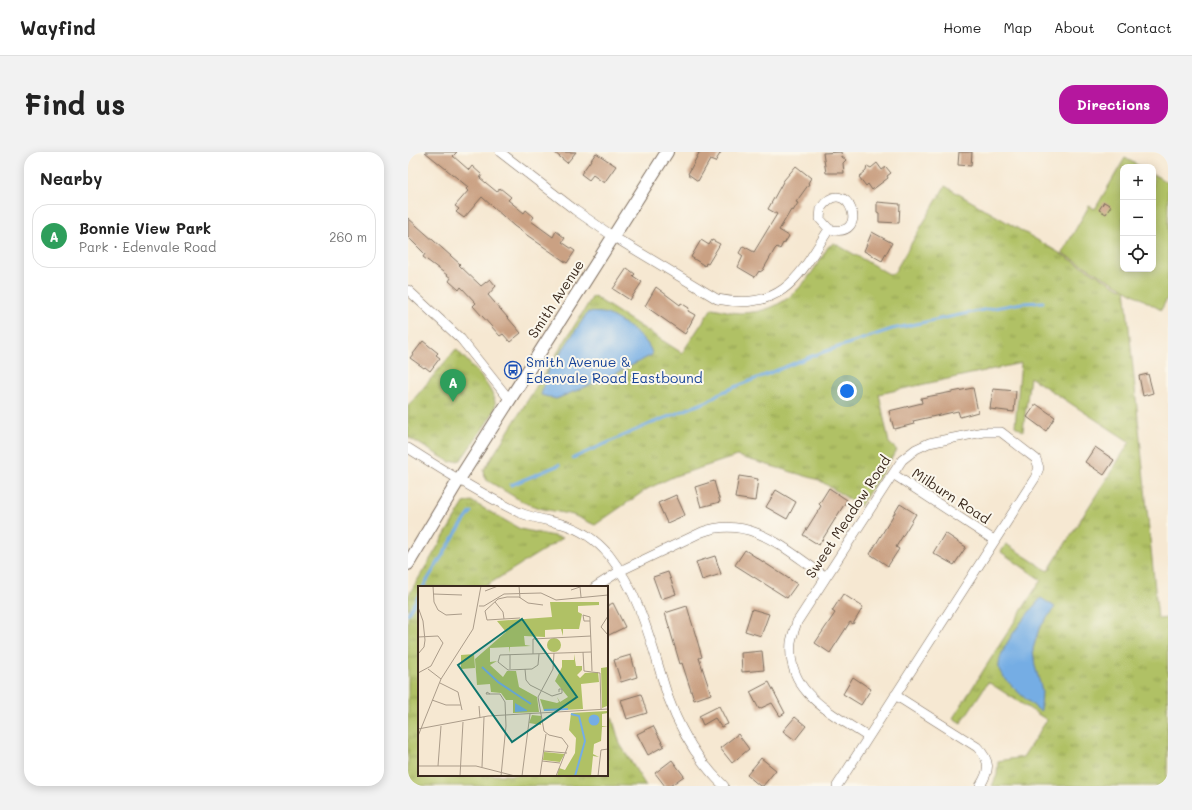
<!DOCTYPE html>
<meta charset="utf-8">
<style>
body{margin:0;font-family:Mali,sans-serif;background:#f2f2f2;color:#222}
.controls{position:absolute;right:12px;top:12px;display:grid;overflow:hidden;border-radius:8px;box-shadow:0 2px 10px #0003}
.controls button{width:36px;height:36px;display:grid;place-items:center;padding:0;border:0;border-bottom:1px solid #e0e0e0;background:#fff;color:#222;font:20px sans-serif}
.you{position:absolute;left:439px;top:239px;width:14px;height:14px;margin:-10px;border:3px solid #fff;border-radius:50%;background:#1a73e8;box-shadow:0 0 0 6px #1a73e833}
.badge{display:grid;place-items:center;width:26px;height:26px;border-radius:50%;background:#b5179e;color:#fff;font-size:13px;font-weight:700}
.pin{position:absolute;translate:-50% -33px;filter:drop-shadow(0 1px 2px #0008)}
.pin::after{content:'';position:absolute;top:21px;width:14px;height:12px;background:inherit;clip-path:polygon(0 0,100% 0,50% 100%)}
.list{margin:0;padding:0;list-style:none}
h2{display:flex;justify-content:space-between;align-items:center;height:52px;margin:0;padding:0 16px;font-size:17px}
h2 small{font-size:13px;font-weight:400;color:#767676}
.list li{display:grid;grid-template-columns:26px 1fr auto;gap:12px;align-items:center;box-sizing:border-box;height:64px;margin:0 8px 8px;padding:0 8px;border:1px solid #e0e0e0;border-radius:16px}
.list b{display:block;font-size:15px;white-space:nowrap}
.list p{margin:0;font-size:13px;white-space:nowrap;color:#767676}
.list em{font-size:13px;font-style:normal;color:#767676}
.icon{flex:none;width:22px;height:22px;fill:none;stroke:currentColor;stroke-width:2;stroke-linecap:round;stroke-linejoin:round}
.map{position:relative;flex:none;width:760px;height:634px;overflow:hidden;border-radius:16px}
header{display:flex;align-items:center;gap:24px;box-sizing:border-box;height:56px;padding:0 20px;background:#fff;border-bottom:1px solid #e0e0e0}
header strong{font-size:19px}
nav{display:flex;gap:22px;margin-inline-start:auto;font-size:14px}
.intro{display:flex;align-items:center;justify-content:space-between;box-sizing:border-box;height:96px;padding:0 24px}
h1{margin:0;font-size:28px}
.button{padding:10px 18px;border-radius:16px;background:#b5179e;color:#fff;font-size:14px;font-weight:700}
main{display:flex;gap:24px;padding:0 24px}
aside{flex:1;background:#fff;border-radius:16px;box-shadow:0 2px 10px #0003}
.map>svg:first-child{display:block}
.grass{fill:url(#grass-tufts);stroke:#767642}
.pitch{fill:#b0c165;stroke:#767642}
.water{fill:#75ade4;stroke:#586c81}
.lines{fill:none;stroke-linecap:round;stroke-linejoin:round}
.stream{stroke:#75ade4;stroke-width:3}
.building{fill:#caa183}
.street-casing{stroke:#7c6c5d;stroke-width:10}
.secondary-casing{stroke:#7c6c5d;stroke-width:14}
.street{stroke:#fff;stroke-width:9}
.secondary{stroke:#fff;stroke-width:12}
.labels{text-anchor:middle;stroke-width:4;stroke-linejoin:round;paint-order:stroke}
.street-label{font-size:14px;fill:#3b2a1e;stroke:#fbf7ec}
.transit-label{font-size:14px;fill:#164399;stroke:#fbf7ec;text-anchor:start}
.inset-river{fill:none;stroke:#75ade4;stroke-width:2}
.inset-road{fill:none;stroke:#ab9c8a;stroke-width:1}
.view{fill:#0f766e;fill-opacity:0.15;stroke:#0f766e;stroke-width:2}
.inset-edge{fill:none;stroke:#3b2a1e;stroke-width:2}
</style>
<header>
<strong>Wayfind</strong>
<nav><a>Home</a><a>Map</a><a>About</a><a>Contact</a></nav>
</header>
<div class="intro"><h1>Find us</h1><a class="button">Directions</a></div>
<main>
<aside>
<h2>Nearby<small></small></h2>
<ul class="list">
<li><span class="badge" style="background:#2e9e5b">A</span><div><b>Bonnie View Park</b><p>Park · Edenvale Road</p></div><em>260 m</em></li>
</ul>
</aside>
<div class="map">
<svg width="760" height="634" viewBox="0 0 760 634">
<defs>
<pattern id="grass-tufts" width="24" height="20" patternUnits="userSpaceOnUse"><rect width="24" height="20" fill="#b0c165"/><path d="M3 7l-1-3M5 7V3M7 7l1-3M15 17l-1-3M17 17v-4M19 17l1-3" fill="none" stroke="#909d53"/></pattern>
</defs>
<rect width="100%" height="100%" fill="#fbf7ec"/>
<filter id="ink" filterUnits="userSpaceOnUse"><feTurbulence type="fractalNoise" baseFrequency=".025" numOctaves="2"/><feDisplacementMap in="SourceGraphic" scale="8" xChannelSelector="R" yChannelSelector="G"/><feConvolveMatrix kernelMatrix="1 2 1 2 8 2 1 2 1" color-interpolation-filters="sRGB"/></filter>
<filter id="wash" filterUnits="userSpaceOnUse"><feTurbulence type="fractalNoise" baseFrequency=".012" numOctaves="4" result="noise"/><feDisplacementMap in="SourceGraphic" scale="16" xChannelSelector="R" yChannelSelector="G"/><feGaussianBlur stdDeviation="0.9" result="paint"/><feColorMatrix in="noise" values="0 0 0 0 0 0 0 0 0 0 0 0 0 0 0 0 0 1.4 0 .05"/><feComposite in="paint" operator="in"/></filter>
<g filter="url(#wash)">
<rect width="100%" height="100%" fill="#f6e8d2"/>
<path class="grass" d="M537 34 713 137 717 136 750 467 760 466 759 634H584L589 623 590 609 615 605 639 568 580 530 553 571 545 566 633 428 593 400 598 392 640 419 722 290 622 225 615 279 607 274 613 211 471 242 481 291 489 298 452 354 411 328 329 304 267 324 239 337 187 373 165 363 131 356 115 350 77 327 76 318 185 144 274 201 304 156C313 157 323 161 332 161 378 161 399 131 420 95L426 91 481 122 486 121Z
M48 197C59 209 91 240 87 256 85 264 59 298 53 308L42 310 0 285V254Z
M63 349 112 377 155 386 76 435H11V623H199V566L204 565 212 592 238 634H0V444L56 351Z"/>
<path class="pitch" d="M717 6 733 15H715V117H745V22L760 31V145L753 158 654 101 681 54 687 57Z"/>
<path class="water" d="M180 160C186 161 194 160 199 162 212 168 244 188 244 203L197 227 148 247 133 243 139 221Z
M633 446 647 455 631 477 625 497 627 514 634 538 633 558 632 559C623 552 593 526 591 517 588 498 621 460 633 446Z"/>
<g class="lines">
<path class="stream" d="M165 306 244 271 300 249 310 242 404 204 484 177 570 159 614 151 635 150
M103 333 151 313
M15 435 50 378 63 360
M0 462 11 443"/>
</g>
<g id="blocks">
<path class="building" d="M17 0H49L45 4 61 18 64 14 74 23 72 26 89 40 92 36 103 45 100 48 116 61 118 58 126 65 123 69 145 85 148 79 157 86 154 90 167 99 159 111 106 74 74 45 56 66 48 60 51 57 47 54 60 39 58 37 60 35Z
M146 0H168L159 11Z
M290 0H313L307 10 302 8 290 29 280 22 291 1Z
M433 0 434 5 438 8 435 11 436 21H418L415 1Z
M551 0H564L563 14 550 13Z
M188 1 208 14 196 31 185 23 181 28 173 22Z
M469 11 474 18 478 15 483 21 479 24 480 26 464 38 460 32 458 34 451 25 458 19 459 14 463 16Z
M388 14 403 26 400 31 401 32 388 50 390 51 385 59 383 58 371 78 381 84 376 92 375 91 372 97 369 95 367 97 355 118 352 120 351 119 347 125 330 115 335 104 331 101 335 94 346 100 369 62 360 57 376 28Z
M469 50 492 52 491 71 471 70V61L469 60Z
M696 50 703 54 698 62 691 58Z
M0 66 52 112 51 113 73 134 82 127 88 134 80 143 113 181 102 190 95 182 92 184 65 154 68 151 53 135 51 138 41 129 43 126 15 105 17 102 0 85Z
M464 80 484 91 474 109 456 99Z
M293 88 301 93 304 88 312 92 300 112 298 111 297 114 283 105Z
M219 116 227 122 225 124 234 130 222 148 205 137Z
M248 135 272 153 273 151 281 156 280 159 287 163 277 182 237 154Z
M15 189 30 201 28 203 32 206 22 219 17 215 16 216 2 206Z
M740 222 745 241 735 244 731 224Z
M565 236 570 260 552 265 550 259 505 269 506 272 486 277 481 259 514 251 513 246Z
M585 237 608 239 606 260 582 257Z
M628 252 647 265 638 279 619 265Z
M687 295 706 308 696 323 677 310Z
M331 324 350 327 347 349 327 346Z
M306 329 312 350 293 355 287 335Z
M421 336 439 348 411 393 395 383 413 354 411 352Z
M368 338 388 350 379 367 358 355Z
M268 343 277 363 259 371 250 351Z
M492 352 508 362 488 395 491 397 480 414 462 402Z
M537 381 558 395 546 413 525 401Z
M337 398 389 432 379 446 327 413Z
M307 404 313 422 294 428 288 410Z
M260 420 268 442 253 447 245 425Z
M435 442 455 455 445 472 442 470 422 501 407 491 427 461 424 459Z
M205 451 217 475 199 484V454Z
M279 454 294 505 291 506 303 542 286 548 274 511 272 512 257 461Z
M344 457 361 462 353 484 337 479Z
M354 499 356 518 334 520 333 501Z
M223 503 229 525 213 530 206 508Z
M445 525 463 537 453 553 435 542Z
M361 530 377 561 372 564 364 551 351 557 342 540Z
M233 542 239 561 219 567 213 548Z
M311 554 320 572 313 575 307 566 295 573 291 564Z
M387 565 398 574 387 588 375 579Z
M245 574 256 594 240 603 229 582Z
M330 582 341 597 324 611 312 596Z
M353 606 368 618 355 634H352L339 623Z
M264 608 276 624 262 634H257L247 621Z"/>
</g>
</g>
<g filter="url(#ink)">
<use href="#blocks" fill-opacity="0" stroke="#7c6c5d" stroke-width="1"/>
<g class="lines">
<g class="street-casing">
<path id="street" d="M92 0 167 58 206 85 309 147C374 160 391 125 421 77L412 67 413 56C439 19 465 89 421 77
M0 138 53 187 101 247
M0 296C36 319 71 341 110 360 124 366 139 368 154 372 172 377 189 389 201 403 234 445 244 496 260 545 272 578 291 610 316 634
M485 322 586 388
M187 435 212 419 294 380C343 362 379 399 417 424
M487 543 569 595C583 609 582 618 572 634
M429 634 627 326 631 316 628 307 593 280H575L521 291 508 297 494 308 389 470C387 476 384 484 383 490 378 541 424 561 460 585"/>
</g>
<g class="secondary-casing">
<path id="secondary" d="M0 412 50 329 259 0"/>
</g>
<use href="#street" class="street"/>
<use href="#secondary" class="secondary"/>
</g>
</g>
<defs>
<g id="bus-ring" transform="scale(0.9)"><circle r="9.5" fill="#fbf7ec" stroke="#1a4fb4" stroke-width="1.5"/><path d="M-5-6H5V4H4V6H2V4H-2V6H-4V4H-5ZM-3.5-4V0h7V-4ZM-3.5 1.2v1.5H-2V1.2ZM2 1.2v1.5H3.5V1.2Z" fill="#1a4fb4"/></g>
</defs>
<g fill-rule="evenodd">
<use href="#bus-ring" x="105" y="218"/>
</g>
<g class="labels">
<g class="street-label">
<text transform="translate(148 147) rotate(-57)" y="5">Smith Avenue</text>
<text transform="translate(543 344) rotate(33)" y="5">Milburn Road</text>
<text transform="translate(440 365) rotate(-57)" y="5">Sweet Meadow Road</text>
</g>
<g class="transit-label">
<text x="118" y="215">Smith Avenue &amp;<tspan x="118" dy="16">Edenvale Road Eastbound</tspan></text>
</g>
</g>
<g transform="translate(10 434)">
<rect width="190" height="190" fill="#f6e8d2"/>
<path d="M132 16H181V19L160 20V26L164 28 161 43H145V50L143 43 127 44V51L106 50 107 59 113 60 92 61V67L91 61 72 62V76L79 75 72 79 85 91 89 85H98L101 101 119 111 121 126 95 127V114H88L83 107 73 106 72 98 59 99 57 73 88 46 79 35 134 31ZM156 68 158 80H164V84L159 89 162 92 167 87 180 86 181 96 163 98 165 123 126 125 122 113 139 117 141 116 139 111 142 116 150 111 137 95 144 81V74H156ZM190 81 189 120 184 122 183 82ZM189 125 190 127 184 128V140L190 141H184L183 155 176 158 175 168 181 171 175 170 173 190H139L141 182 147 184 157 167 158 152 151 144 153 127ZM114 129 123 130V139L111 137ZM126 166 146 168V169L142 176 125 174Z" fill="#b0c165"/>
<path d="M129 59a7 7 0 1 1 14 0a7 7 0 1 1-14 0ZM56 68 57 82 43 83V69Z" fill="#b0c165"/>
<path d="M97 117 109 124V125L97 126ZM170.5 134a5.5 5.5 0 1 1 11 0a5.5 5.5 0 1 1-11 0Z" fill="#75ade4"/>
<path class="inset-river" d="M64 81 80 96 113 118M126 124 150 123M153 128 161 130 167 155 157 190"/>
<path class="inset-road" d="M15 0 16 16 20 24 28 29 44 28M101 0 102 12M153 4 162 1 163 11M67 5 80 0M15 8 44 9M77 16 85 26 86 33M61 20H66L86 8 123 7 138 14 190 9M0 21 5 35 7 54 6 61 0 68M190 30 183 41 190 49M102 32 69 34 67 25 80 13 89 11H101L110 17 125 19M172 35H166L165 29 172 31V35L173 57 174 85M0 51 20 50 25 57 13 80 0 87M165 66 166 85 182 87 183 123M136 67 135 83 120 111 126 145 131 149 144 152 150 160 138 190M115 68V53L173 50M121 68 120 79 114 83 90 84 80 76 82 69 173 66M92 69V83M10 83 23 93M107 83 108 94 112 99 134 110 144 107V103H141V106M22 97 40 106 44 124M72 108 69 106 68 108H82L87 116 88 140 83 190M14 114 28 119H43M61 120 62 132M0 143 70 130 190 123M0 150 23 93 55 43 63 0M125 165 149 167M124 175 142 177M0 180H58L97 190M20 180 23 140M64 181 66 131M42 190 45 136M104 190 112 128M122 190 128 148M180 190 183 164 190 163"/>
<path class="view" d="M104 33 159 111 94 156 40 79Z"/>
<rect width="190" height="190" class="inset-edge"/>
</g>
</svg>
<div class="controls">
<button>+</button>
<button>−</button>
<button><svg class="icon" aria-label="locate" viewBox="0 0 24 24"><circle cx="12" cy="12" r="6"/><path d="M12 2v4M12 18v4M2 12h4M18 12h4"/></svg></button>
</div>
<div class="you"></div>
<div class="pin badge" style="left:45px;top:250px;background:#2e9e5b">A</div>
</div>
</main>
